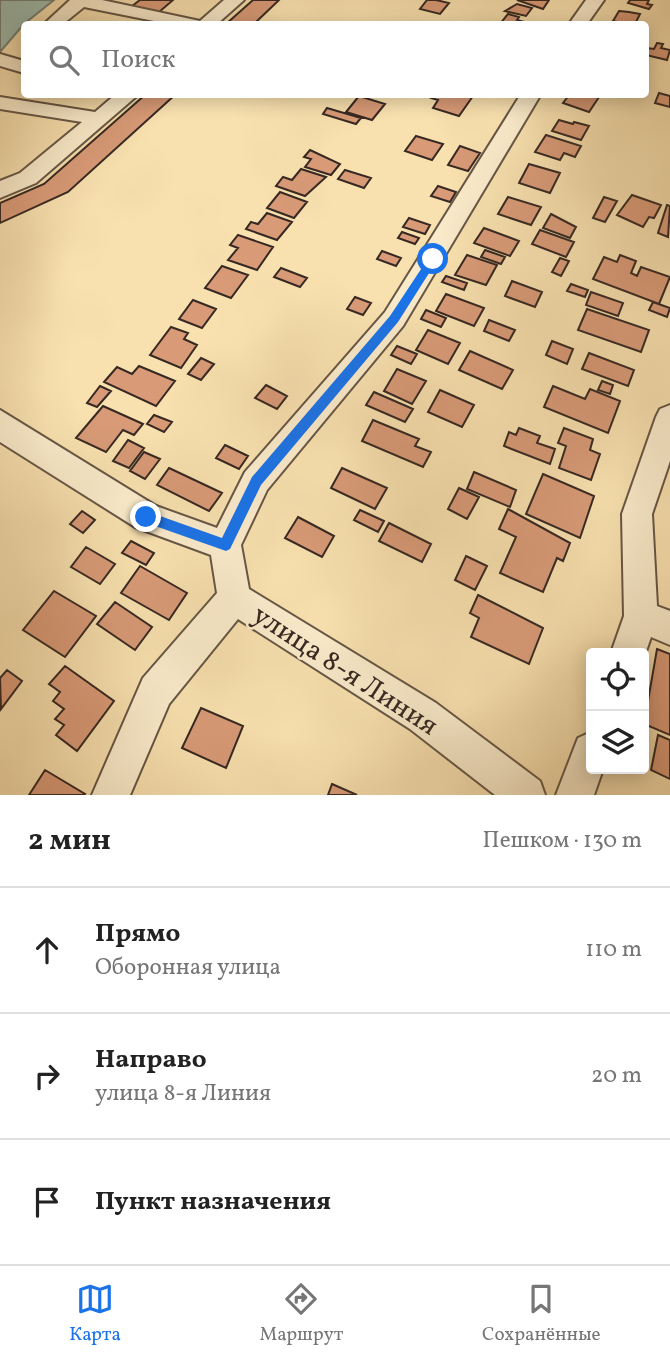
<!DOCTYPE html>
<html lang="ru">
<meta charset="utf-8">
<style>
body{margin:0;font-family:Vollkorn,serif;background:#f6f6f6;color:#222}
.controls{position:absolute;right:21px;bottom:21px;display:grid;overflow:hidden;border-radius:7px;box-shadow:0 4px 18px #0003}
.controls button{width:63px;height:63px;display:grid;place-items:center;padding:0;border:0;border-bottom:2px solid #e0e0e0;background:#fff;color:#222;font:35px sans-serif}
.stop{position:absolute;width:21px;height:21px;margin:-16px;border:5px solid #1a73e8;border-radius:50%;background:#fff}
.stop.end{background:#1a73e8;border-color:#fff;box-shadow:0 2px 7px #0008}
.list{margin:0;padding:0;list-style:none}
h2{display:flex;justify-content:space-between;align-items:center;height:91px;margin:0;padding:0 28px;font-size:30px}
h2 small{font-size:23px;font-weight:400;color:#767676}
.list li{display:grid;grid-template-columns:46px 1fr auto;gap:21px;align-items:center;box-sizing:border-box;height:126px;padding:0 28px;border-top:2px solid #e0e0e0}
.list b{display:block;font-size:26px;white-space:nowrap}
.list p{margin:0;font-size:23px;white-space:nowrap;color:#767676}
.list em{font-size:23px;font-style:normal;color:#767676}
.icon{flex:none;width:38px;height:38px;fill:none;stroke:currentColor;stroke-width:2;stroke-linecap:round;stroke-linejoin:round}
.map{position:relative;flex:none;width:670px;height:795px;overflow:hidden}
.search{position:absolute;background:#fff;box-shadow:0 4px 18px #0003;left:21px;right:21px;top:21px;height:77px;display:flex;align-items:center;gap:18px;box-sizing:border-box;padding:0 24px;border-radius:7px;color:#767676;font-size:26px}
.sheet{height:469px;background:#fff}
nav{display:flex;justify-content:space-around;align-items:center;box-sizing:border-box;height:98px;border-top:2px solid #e0e0e0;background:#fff;font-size:19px;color:#767676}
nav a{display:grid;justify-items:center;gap:4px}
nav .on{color:#1a73e8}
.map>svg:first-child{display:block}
.water{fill:#9dbdaf;stroke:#748177;stroke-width:2}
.building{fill:#d89a77;stroke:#362822;stroke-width:2}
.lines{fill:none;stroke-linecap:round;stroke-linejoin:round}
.minor-casing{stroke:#665645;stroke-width:4}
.minor{fill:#faebcb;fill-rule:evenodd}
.route{fill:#1a73e8}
.labels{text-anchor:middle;stroke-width:5;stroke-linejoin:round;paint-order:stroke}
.street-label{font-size:28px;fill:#362822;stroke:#faebcb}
</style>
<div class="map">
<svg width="670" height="795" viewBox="0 0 670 795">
<rect width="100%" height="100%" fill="#f8e0af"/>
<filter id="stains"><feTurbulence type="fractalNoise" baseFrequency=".00286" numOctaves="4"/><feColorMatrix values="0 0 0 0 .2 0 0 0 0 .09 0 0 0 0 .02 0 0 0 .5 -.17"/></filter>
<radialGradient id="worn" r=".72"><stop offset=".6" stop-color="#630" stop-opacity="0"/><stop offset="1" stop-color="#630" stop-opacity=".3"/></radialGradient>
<path class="water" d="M0 0H54L24 24 0 52Z"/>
<path class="building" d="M140 0H173L158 13 132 6Z
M253 0H279L254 24H226Z
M427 0H436L449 3 440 14 420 9Z
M517 0H549L543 9Z
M630 0H649L647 4 652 5 649 9 628 3Z
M517 4 532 8 526 16 505 11Z
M619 11 629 12 640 14 635 24H626L613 21Z
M508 14 519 17 517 20 528 23 500 24Z
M657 43 663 44 661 48 670 50 667 60 646 55V48L654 49Z
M659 93 670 96V107L655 103Z
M146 94H176L68 192 0 223V203L44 184Z
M434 94H468L473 96 459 116 433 108 438 100 431 98Z
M570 94H601L589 112 563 103Z
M359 96 385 104 372 120 346 112Z
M327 108 361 118 356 124 323 114Z
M559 120 573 124 574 122 589 126 581 140 552 131Z
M546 135 581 146 575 157 564 153 560 160 535 152Z
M416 136 443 144 432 160 405 151Z
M460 146 480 153 468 171 448 165Z
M310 150 340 164 331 175 305 167 311 159 304 157Z
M529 164 560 173 550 193 519 183Z
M301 169 326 177 305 196 276 186 283 177 292 180Z
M345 170 371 178 364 188 338 179Z
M438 186 456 192 450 202 431 196Z
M280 192 307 202 294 218 267 208Z
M632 195 661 205 654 218 649 217 643 227 617 215Z
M508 197 541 207 531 225 498 214Z
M604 197 617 201 605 222 593 218Z
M667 205 670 206 668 237 658 233Z
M267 213 292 222 277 240 246 229 251 222 258 224Z
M551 214 576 227 570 238 543 228Z
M409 218 430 225 425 234 403 227Z
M484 228 519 241 510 256 474 243Z
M540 230 574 242 566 257 532 244Z
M402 232 419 238 415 244 398 238Z
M238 235 273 247 257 270 228 260 238 248 230 245Z
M485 250 505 257 501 264 481 257Z
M382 251 401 258 396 266 377 259Z
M467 255 497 265 486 285 455 275Z
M620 255 636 261 631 273 637 276 641 267 670 277 659 304 593 279 604 257 617 262Z
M560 258 569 261 561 276 552 272Z
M222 266 248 275 231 298 205 288Z
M281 268 307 278 300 287 274 277Z
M446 276 467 283 464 290 442 282Z
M512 281 542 292 535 307 505 296Z
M571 284 588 290 585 297 567 291Z
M591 292 623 303 618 316 586 305Z
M446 294 484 308 474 326 436 311Z
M355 297 371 303 363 315 347 309Z
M193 300 216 309 202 328 179 319Z
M653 302 670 308 667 317 649 310Z
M587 309 649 330 641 352 578 330Z
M426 310 446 318 441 327 421 319Z
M489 320 515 330 509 341 484 331Z
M171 327 188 333 184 339 197 345 181 368 150 355Z
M428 330 460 343 448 364 416 350Z
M552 341 573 349 567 364 546 355Z
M397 346 417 354 411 364 391 355Z
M470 351 513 370 502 389 459 370Z
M589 353 634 370 628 386 582 369Z
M201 358 214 364 201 380 188 374Z
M139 366 175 381 156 406 104 382 117 367 132 374Z
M397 369 426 381 412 404 384 391Z
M602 381 613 385 610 394 598 390Z
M266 385 287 396 277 409 255 398Z
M100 386 111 391 97 407 87 403Z
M553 386 585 399 590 389 620 401 608 433 544 407Z
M440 390 474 405 462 427 428 412Z
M374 392 413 409 405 422 366 405Z
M103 406 143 424 134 435 123 430 106 452 76 438Z
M154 415 172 422 164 432 147 424Z
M373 420 419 439 415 446 431 452 423 467 362 441Z
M519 428 540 436 537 443 555 449 550 464 504 446 509 432 516 435Z
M564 428 593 439 590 450 600 454 591 480 559 468 566 446 558 443Z
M128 440 144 448 129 468 113 461Z
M225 445 248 456 239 469 216 458Z
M144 452 160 459 145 479 130 471Z
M169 468 222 493 209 511 157 485Z
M342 468 387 488 375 509 331 488Z
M474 472 516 490 510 507 467 489Z
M543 474 594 496 580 538 526 514Z
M459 488 479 497 467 519 448 509Z
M508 509 570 543 563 561 557 558 543 592 500 573 516 537 499 529Z
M360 510 384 521 378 532 354 520Z
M82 511 95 520 83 533 70 524Z
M298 517 334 536 322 557 285 538Z
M389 523 431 544 422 562 379 541Z
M131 541 154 553 146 565 122 553Z
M86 547 115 564 100 584 71 567Z
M466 556 487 566 475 590 455 580Z
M140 566 187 593 169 620 121 593Z
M54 591 96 616 65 657 23 630Z
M478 595 543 628 529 664 471 637 479 618 470 613Z
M115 602 152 627 135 650 97 624Z
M657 649 670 654V735L644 724Z
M65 666 114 701 77 751 56 735 64 725 55 719 64 709 53 701 60 692 49 684Z
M7 670 22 681 1 709 0 678Z
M201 708 243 726 226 768 182 748Z
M658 735 670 740V779L651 770Z
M45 770 85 794 84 795H29Z
M332 784 357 795H328Z"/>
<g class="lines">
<g class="minor-casing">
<path id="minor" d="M70 0H102L200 21 224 0H244L217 24H169L84 7 63 24H44Z
M586 0H604L587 24H569Z
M0 54 24 61V73L0 66Z
M116 94H139L36 183 0 198V181L20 173 82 122 0 109V97L95 112Z
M521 94H541L403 326 267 490 241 545 249 589 436 703 540 781 545 795H495L410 729 238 619 169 704 130 795H92L143 678 217 593 211 555 135 527 0 442V410L156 506 217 528 245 472 385 312Z
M670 405V461L652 514 657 606 670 611V645L651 637 644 657V653H611L624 616 622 514 656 417 660 409Z
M591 732V769H603L594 795H556L578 738Z"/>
</g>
<use href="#minor" class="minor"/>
</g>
<path class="route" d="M429 257 438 259 398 322 261 485 230 549 226 551 141 521 139 517 146 511 222 538 252 477 390 316Z"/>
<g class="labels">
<g class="street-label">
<text transform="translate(346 669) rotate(33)" y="10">улица 8-я Линия</text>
</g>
</g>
<rect width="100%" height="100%" filter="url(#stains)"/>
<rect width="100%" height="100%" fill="url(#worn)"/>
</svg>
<div class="controls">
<button><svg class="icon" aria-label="locate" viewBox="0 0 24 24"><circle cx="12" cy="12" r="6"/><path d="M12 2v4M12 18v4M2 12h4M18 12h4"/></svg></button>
<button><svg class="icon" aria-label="layers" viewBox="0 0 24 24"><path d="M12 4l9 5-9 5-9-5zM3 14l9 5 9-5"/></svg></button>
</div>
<div class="stop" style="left:433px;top:259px"></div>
<div class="stop end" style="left:146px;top:517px"></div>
<div class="search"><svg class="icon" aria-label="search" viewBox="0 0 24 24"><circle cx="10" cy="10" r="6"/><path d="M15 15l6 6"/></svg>Поиск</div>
</div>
<section class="sheet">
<h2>2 мин<small>Пешком · 130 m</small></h2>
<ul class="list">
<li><svg class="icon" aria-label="ahead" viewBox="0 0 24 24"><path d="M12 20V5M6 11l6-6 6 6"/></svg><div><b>Прямо</b><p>Оборонная улица</p></div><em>110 m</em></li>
<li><svg class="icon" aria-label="right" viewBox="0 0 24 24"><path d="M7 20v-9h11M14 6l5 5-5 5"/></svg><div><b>Направо</b><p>улица 8-я Линия</p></div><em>20 m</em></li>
<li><svg class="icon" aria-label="arrive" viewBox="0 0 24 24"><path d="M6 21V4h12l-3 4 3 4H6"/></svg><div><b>Пункт назначения</b></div></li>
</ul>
</section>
<nav>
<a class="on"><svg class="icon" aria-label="map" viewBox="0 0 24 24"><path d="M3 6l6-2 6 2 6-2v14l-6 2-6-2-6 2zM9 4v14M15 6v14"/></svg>Карта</a>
<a><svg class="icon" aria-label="directions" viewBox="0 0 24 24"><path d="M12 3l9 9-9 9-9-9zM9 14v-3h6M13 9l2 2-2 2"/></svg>Маршрут</a>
<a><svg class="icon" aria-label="saved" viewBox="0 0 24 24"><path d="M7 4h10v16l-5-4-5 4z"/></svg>Сохранённые</a>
</nav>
